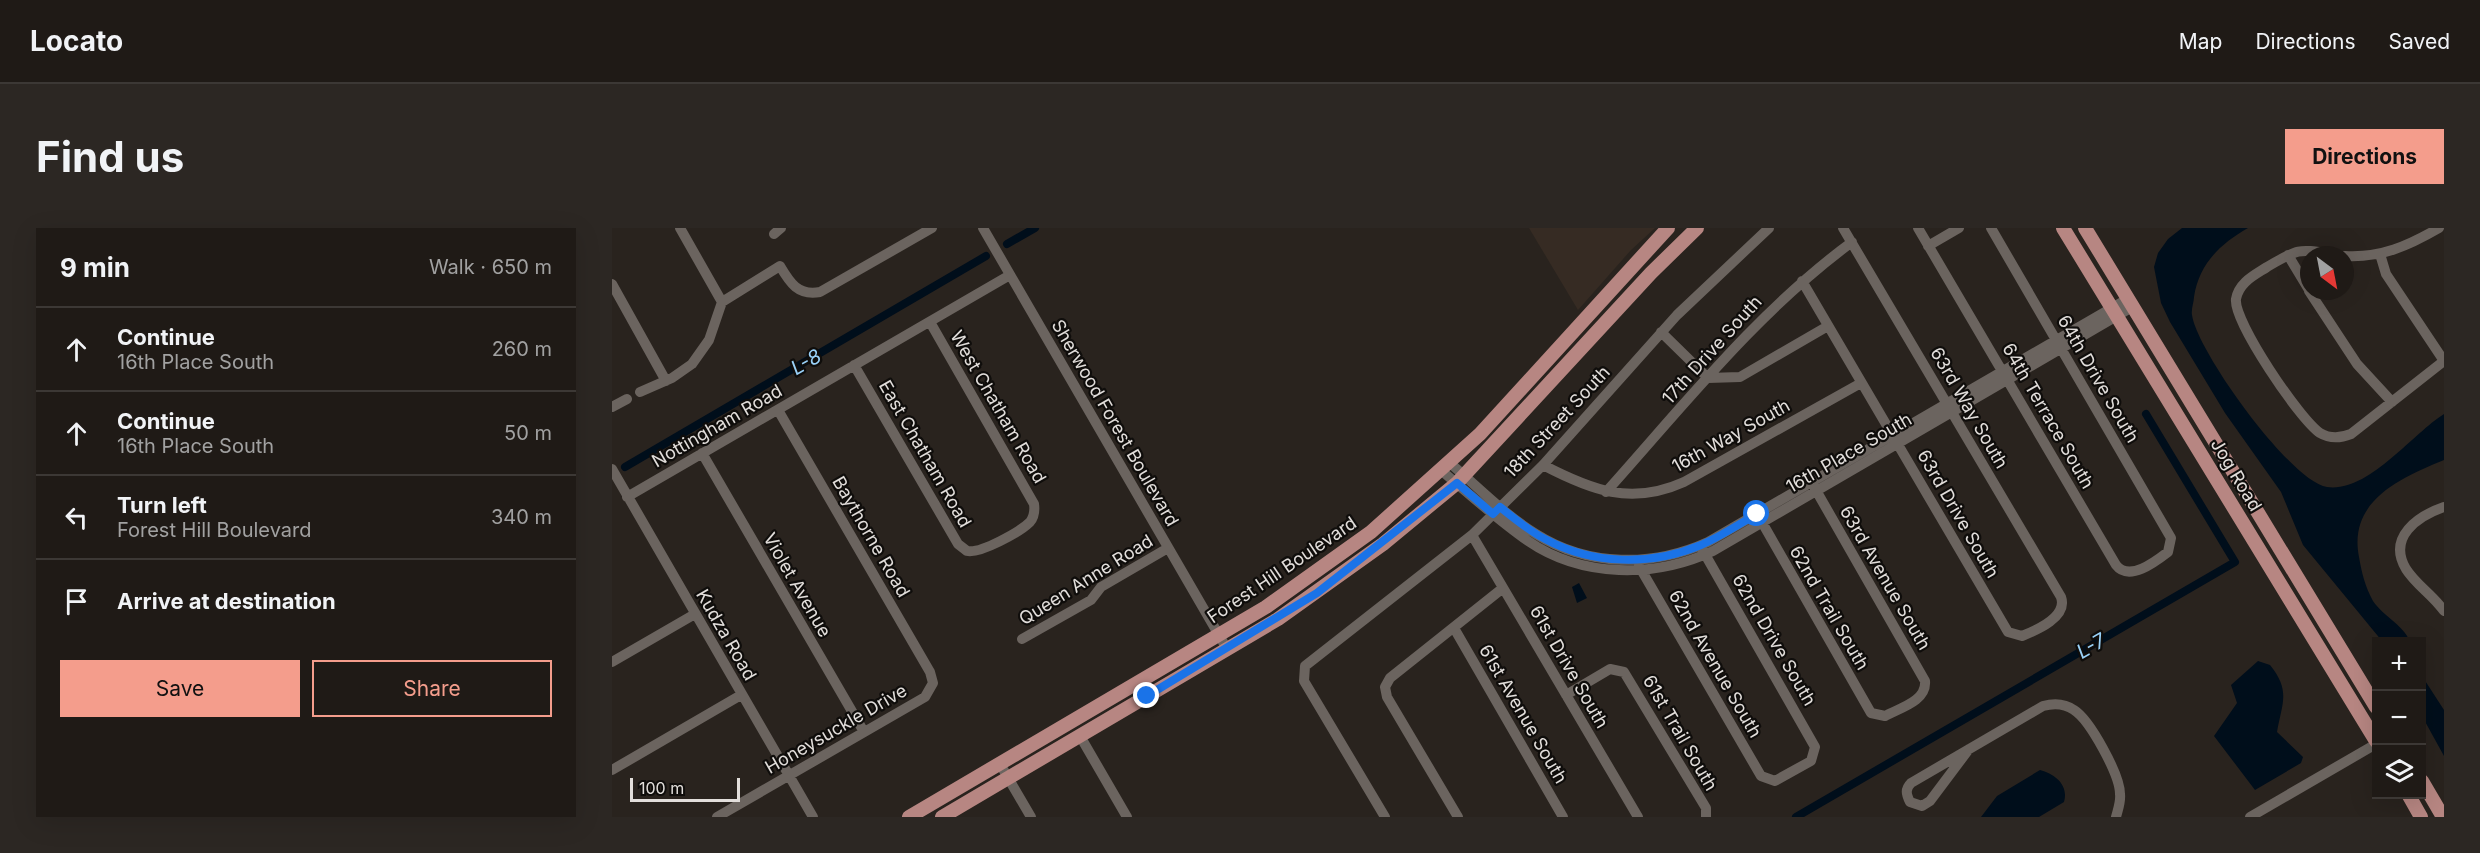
<!DOCTYPE html>
<meta charset="utf-8">
<style>
body{margin:0;font-family:Inter,sans-serif;background:#2c2723;color:#f1f3f6}
.controls{position:absolute;right:18px;bottom:18px;display:grid;overflow:hidden;border-radius:0px;box-shadow:0 6px 24px #0002}
.controls button{width:54px;height:54px;display:grid;place-items:center;padding:0;border:0;border-bottom:2px solid #3c3835;background:#1f1a16;color:#f1f3f6;font:30px sans-serif}
.compass{position:absolute;left:1688px;top:18px;width:54px;height:54px;border-radius:50%;background:#1f1a16;box-shadow:0 6px 24px #0002;rotate:148deg}
.scale{position:absolute;left:18px;bottom:15px;width:110px;box-sizing:border-box;padding-left:6px;border:3px solid #e2dedb;border-top:0;font-size:16px;line-height:21px;white-space:nowrap;color:#e2dedb;-webkit-text-stroke:4px #0f0d0b;paint-order:stroke}
.stop{position:absolute;width:18px;height:18px;margin:-14px;border:4px solid #1a73e8;border-radius:50%;background:#fff}
.stop.end{background:#1a73e8;border-color:#fff;box-shadow:0 2px 6px #0008}
.list{margin:0;padding:0;list-style:none}
h2{display:flex;justify-content:space-between;align-items:center;height:78px;margin:0;padding:0 24px;font-size:26px}
h2 small{font-size:20px;font-weight:400;color:#a1a1a1}
.list li{display:grid;grid-template-columns:39px 1fr auto;gap:18px;align-items:center;box-sizing:border-box;height:84px;padding:0 24px;border-top:2px solid #3c3835}
.list b{display:block;font-size:22px;white-space:nowrap}
.list p{margin:0;font-size:20px;white-space:nowrap;color:#a1a1a1}
.list em{font-size:20px;font-style:normal;color:#a1a1a1}
.actions{display:flex;gap:12px;padding:18px 24px}
.actions a{flex:1;padding:14px 0;border:2px solid #f49d8c;border-radius:0px;text-align:center;font-size:21px;color:#f49d8c}
.actions .main{background:#f49d8c;color:#111}
.icon{flex:none;width:33px;height:33px;fill:none;stroke:currentColor;stroke-width:2;stroke-linecap:round;stroke-linejoin:round}
.map{position:relative;flex:none;width:1832px;height:589px;overflow:hidden;border-radius:0px}
header{display:flex;align-items:center;gap:36px;box-sizing:border-box;height:84px;padding:0 30px;background:#1f1a16;border-bottom:2px solid #3c3835}
header strong{font-size:28px}
nav{display:flex;gap:33px;margin-inline-start:auto;font-size:21px}
.intro{display:flex;align-items:center;justify-content:space-between;box-sizing:border-box;height:144px;padding:0 36px}
h1{margin:0;font-size:42px}
.button{padding:15px 27px;border-radius:0px;background:#f49d8c;color:#111;font-size:21px;font-weight:700}
main{display:flex;gap:36px;padding:0 36px}
aside{flex:1;background:#1f1a16;border-radius:0px;box-shadow:0 6px 24px #0002}
.map>svg:first-child{display:block}
.built{fill:#362b23}
.water{fill:#000e1b}
.lines{fill:none;stroke-linecap:round;stroke-linejoin:round}
.canal{stroke:#000e1b;stroke-width:8}
.minor{stroke:#6b645f;stroke-width:10}
.major{stroke:#b78682;stroke-width:14}
.route{stroke:#1a73e8;stroke-width:8}
.labels{text-anchor:middle;stroke-width:4.5;stroke-linejoin:round;paint-order:stroke}
.street-label{font-size:18px;fill:#e2dedb;stroke:#0f0d0b}
.water-label{font-size:20px;font-style:italic;fill:#99d1f8;stroke:#0f0d0b}
</style>
<header>
<strong>Locato</strong>
<nav><a>Map</a><a>Directions</a><a>Saved</a></nav>
</header>
<div class="intro"><h1>Find us</h1><a class="button">Directions</a></div>
<main>
<aside>
<h2>9 min<small>Walk · 650 m</small></h2>
<ul class="list">
<li><svg class="icon" aria-label="ahead" viewBox="0 0 24 24"><path d="M12 20V5M6 11l6-6 6 6"/></svg><div><b>Continue</b><p>16th Place South</p></div><em>260 m</em></li>
<li><svg class="icon" aria-label="ahead" viewBox="0 0 24 24"><path d="M12 20V5M6 11l6-6 6 6"/></svg><div><b>Continue</b><p>16th Place South</p></div><em>50 m</em></li>
<li><svg class="icon" aria-label="left" viewBox="0 0 24 24"><path d="M17 20v-9H6M10 6l-5 5 5 5"/></svg><div><b>Turn left</b><p>Forest Hill Boulevard</p></div><em>340 m</em></li>
<li><svg class="icon" aria-label="arrive" viewBox="0 0 24 24"><path d="M6 21V4h12l-3 4 3 4H6"/></svg><div><b>Arrive at destination</b></div></li>
</ul>
<div class="actions"><a class="main">Save</a><a>Share</a></div>
</aside>
<div class="map">
<svg width="1832" height="589" viewBox="0 0 1832 589">
<rect width="100%" height="100%" fill="#29231e"/>
<path class="built" d="M917 0H1043L1019 22 966 82Z"/>
<path class="water" d="M1570 0H1636C1608 16 1587 36 1582 69 1582 74 1579 81 1580 87 1585 123 1678 253 1715 259 1756 265 1800 206 1832 186V232C1788 250 1736 273 1747 329 1750 346 1753 358 1761 373 1771 388 1790 396 1798 413H1770L1691 317 1669 264 1613 185 1558 94 1549 75 1542 39 1546 25 1556 11Z
M967 355 975 370 965 375 960 359Z
M1646 433 1658 437C1679 463 1670 475 1665 504L1691 529 1689 535 1643 562 1602 508 1625 475 1619 457Z
M1810 448 1832 482V528L1810 488Z
M1428 542C1443 546 1457 557 1452 574L1427 589H1369L1385 568Z"/>
<g class="lines">
<path class="canal" d="M395 16 423 0
M13 239 374 28
M1184 589 1623 334 1534 186"/>
<path class="minor" d="M68 0 110 74
M371 0 615 421
M1306 0 1504 337C1517 354 1543 334 1556 324L1559 310 1379 0
M162 6 169 0
M1316 18 1347 0
M1768 26 1774 46 1832 133
M1676 27 1697 62
M1724 27C1687 21 1689 19 1655 39 1643 47 1627 54 1624 71 1621 93 1688 192 1708 205 1718 211 1729 210 1739 206L1832 133
M1733 28C1769 30 1796 18 1827 0
M1190 53 1396 404 1410 408C1425 402 1456 389 1449 369L1231 0
M0 56 54 153
M1697 63 1745 136 1780 174
M1049 104 1096 150 1128 149 1216 98
M242 137 346 316 355 323C368 326 408 304 418 294 422 289 423 283 422 276L318 94
M28 164 60 150 80 136 97 112 110 74 168 38C178 55 186 68 208 64L320 0
M0 179 15 171
M90 225 252 504
M839 236C866 259 893 287 924 306 976 339 1041 339 1096 314L1517 70
M931 237C979 262 1019 278 1072 254L1249 155
M0 241 201 589
M830 243C858 267 886 292 916 313 970 350 1043 350 1101 323L1522 78
M994 264C1072 177 1145 84 1240 14
M15 269 398 47
M1832 279C1806 288 1775 309 1794 341 1804 357 1821 367 1832 383
M1147 289 1259 485 1273 488C1288 480 1315 473 1313 453L1201 257
M860 307 1026 589
M1027 338 1149 548 1163 553 1199 533 1203 519 1090 321
M842 400 951 589
M410 411 479 372 489 359 556 320
M0 434 83 386
M954 467 998 441 1012 444 1094 580V589
M468 508 515 589
M1357 521 1318 573 1310 578 1298 574C1294 566 1293 561 1299 555L1431 478C1442 475 1452 475 1462 482 1478 492 1508 547 1508 566 1509 574 1506 581 1504 589
M388 536 419 589
M0 542 129 467
M105 589 313 469 321 455 318 444 166 182
M773 589 692 453 693 438 860 307 931 237 1065 87 1157 0
M846 589 775 469 773 459 778 450 891 360
M1638 589 1764 516"/>
<path class="major" d="M1451 0 1764 513
M1473 0 1764 479
M1810 553 1831 589
M1796 566 1809 589
M297 589 654 379 759 304 868 206 1056 0
M330 589 666 391 771 316 845 255 1039 45 1085 0"/>
</g>
<g class="lines">
<path class="route" d="M535 468 705 365 845 255 881 286 888 279C902 290 917 303 933 311 981 337 1039 338 1089 317 1108 309 1127 296 1145 286"/>
</g>
<g class="labels">
<g class="street-label">
<text transform="translate(1100 122) rotate(-48)" y="6">17th Drive South</text>
<text transform="translate(1486 151) rotate(60)" y="6">64th Drive South</text>
<text transform="translate(386 179) rotate(60)" y="6">West Chatham Road</text>
<text transform="translate(1357 180) rotate(60)" y="6">63rd Way South</text>
<text transform="translate(1436 188) rotate(60)" y="6">64th Terrace South</text>
<text transform="translate(945 194) rotate(-47)" y="6">18th Street South</text>
<text transform="translate(503 195) rotate(60)" y="6">Sherwood Forest Boulevard</text>
<text transform="translate(105 198) rotate(-30)" y="6">Nottingham Road</text>
<text transform="translate(1119 208) rotate(-29)" y="6">16th Way South</text>
<text transform="translate(1237 225) rotate(-30)" y="6">16th Place South</text>
<text transform="translate(313 226) rotate(60)" y="6">East Chatham Road</text>
<text transform="translate(1624 247) rotate(59)" y="6">Jog Road</text>
<text transform="translate(1346 286) rotate(60)" y="6">63rd Drive South</text>
<text transform="translate(259 309) rotate(60)" y="6">Baythorne Road</text>
<text transform="translate(670 342) rotate(-34)" y="6">Forest Hill Boulevard</text>
<text transform="translate(1273 350) rotate(60)" y="6">63rd Avenue South</text>
<text transform="translate(474 352) rotate(-32)" y="6">Queen Anne Road</text>
<text transform="translate(185 357) rotate(60)" y="6">Violet Avenue</text>
<text transform="translate(1217 380) rotate(60)" y="6">62nd Trail South</text>
<text transform="translate(114 407) rotate(60)" y="6">Kudza Road</text>
<text transform="translate(1162 412) rotate(60)" y="6">62nd Drive South</text>
<text transform="translate(1103 436) rotate(60)" y="6">62nd Avenue South</text>
<text transform="translate(957 439) rotate(60)" y="6">61st Drive South</text>
<text transform="translate(911 486) rotate(60)" y="6">61st Avenue South</text>
<text transform="translate(224 501) rotate(-30)" y="6">Honeysuckle Drive</text>
<text transform="translate(1068 505) rotate(60)" y="6">61st Trail South</text>
</g>
<g class="water-label">
<text transform="translate(194 134) rotate(-30)" y="7">L-8</text>
<text transform="translate(1479 418) rotate(-30)" y="7">L-7</text>
</g>
</g>
</svg>
<div class="controls">
<button>+</button>
<button>−</button>
<button><svg class="icon" aria-label="layers" viewBox="0 0 24 24"><path d="M12 4l9 5-9 5-9-5zM3 14l9 5 9-5"/></svg></button>
</div>
<svg class="compass" viewBox="-18 -18 36 36"><path d="M0-13l5 13h-10z" fill="#e53935"/><path d="M0 13l5-13h-10z" fill="#a1a1a1"/></svg>
<div class="scale">100 m</div>
<div class="stop" style="left:1145px;top:286px"></div>
<div class="stop end" style="left:535px;top:468px"></div>
</div>
</main>
